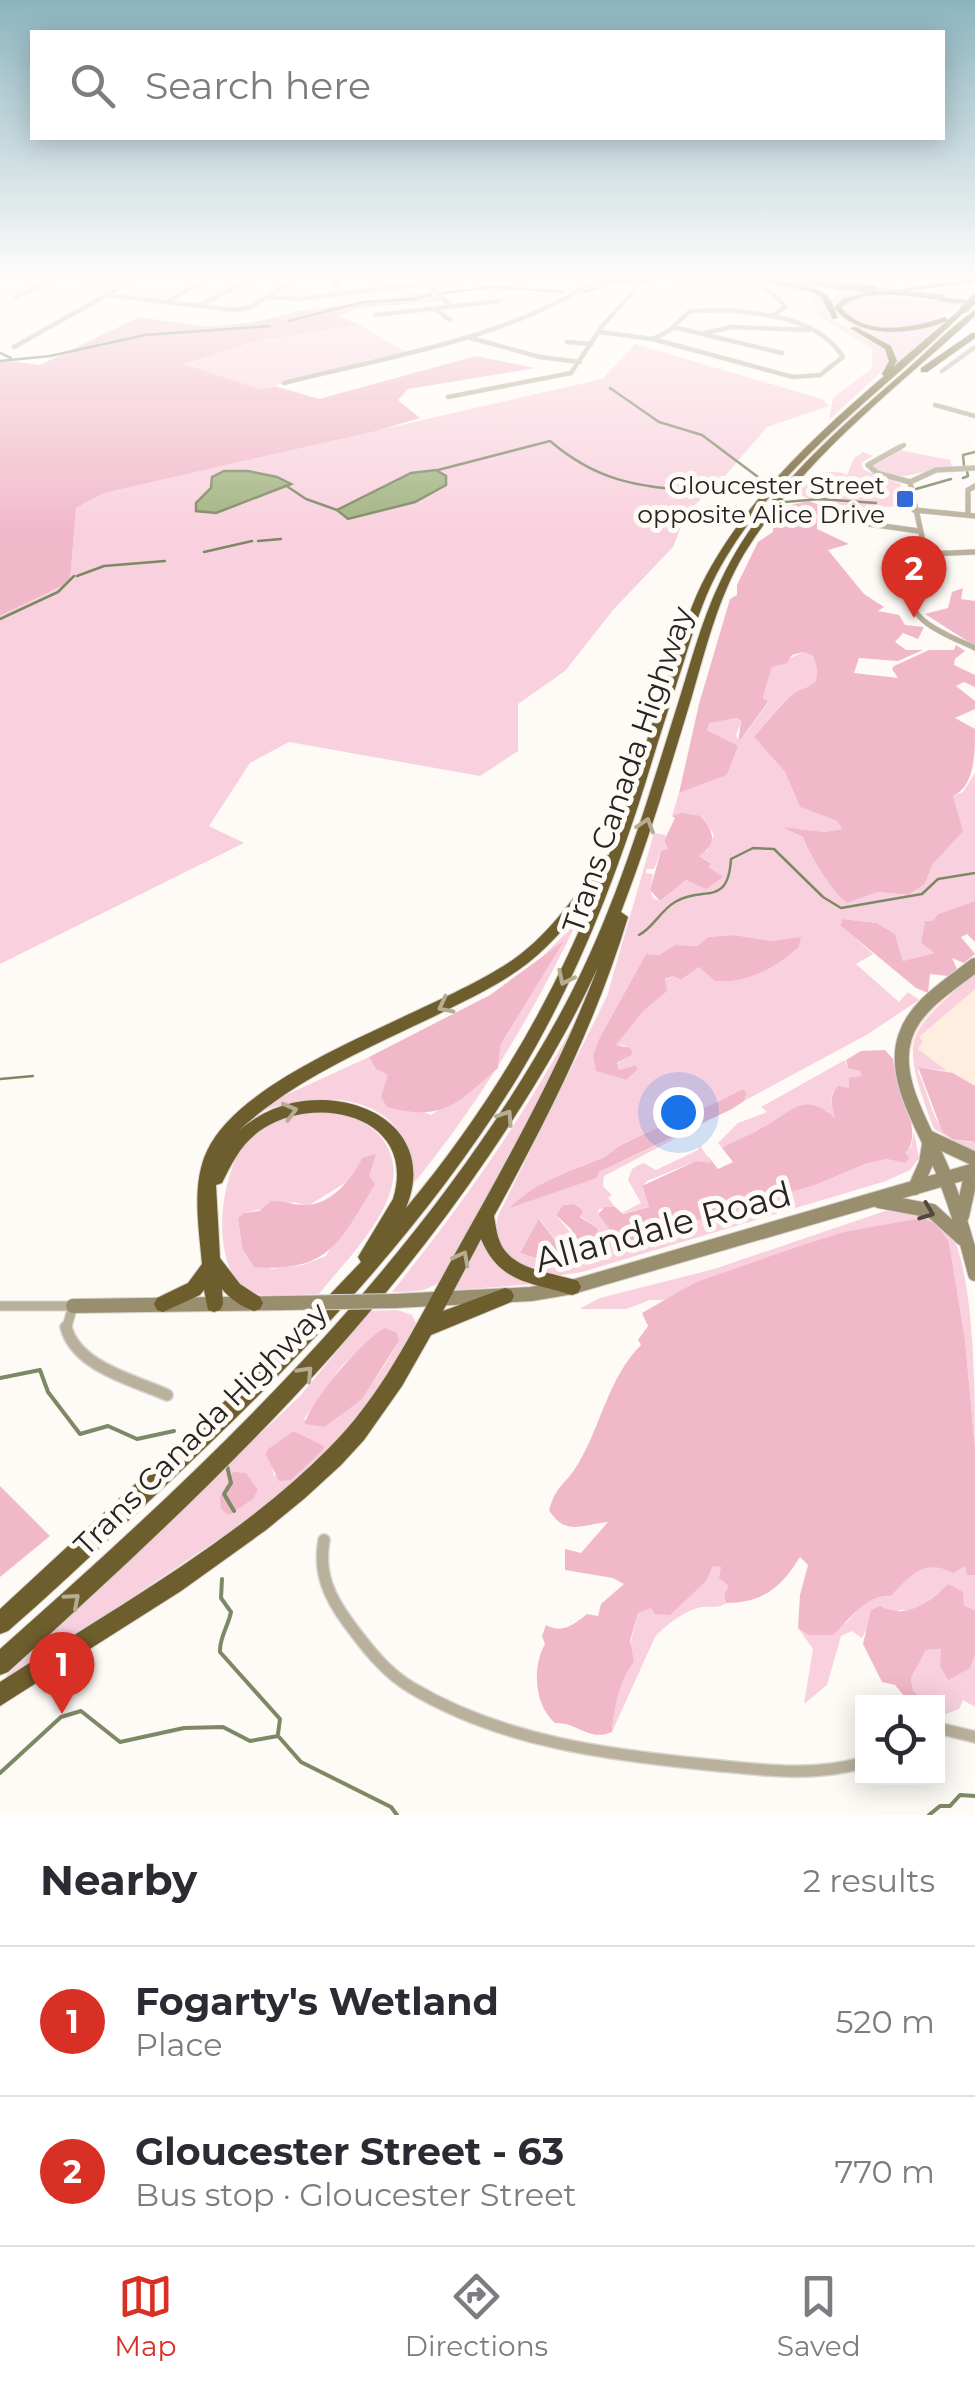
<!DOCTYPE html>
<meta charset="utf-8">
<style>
body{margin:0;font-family:Montserrat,sans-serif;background:#f7f7f7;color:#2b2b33}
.controls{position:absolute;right:30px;bottom:30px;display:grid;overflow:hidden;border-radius:0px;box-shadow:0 5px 25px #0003}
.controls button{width:90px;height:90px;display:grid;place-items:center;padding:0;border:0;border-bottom:2px solid #e1e1e2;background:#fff;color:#2b2b33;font:50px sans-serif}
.you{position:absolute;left:678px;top:1112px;width:35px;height:35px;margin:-25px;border:8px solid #fff;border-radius:50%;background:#1a73e8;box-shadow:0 0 0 15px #1a73e833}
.badge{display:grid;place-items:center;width:65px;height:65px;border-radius:50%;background:#d93025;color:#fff;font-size:32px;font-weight:700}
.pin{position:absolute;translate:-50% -82px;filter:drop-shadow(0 2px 5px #0008)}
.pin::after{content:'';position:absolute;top:52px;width:35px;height:30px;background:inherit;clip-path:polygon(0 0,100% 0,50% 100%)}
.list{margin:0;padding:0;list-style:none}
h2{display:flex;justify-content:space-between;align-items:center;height:130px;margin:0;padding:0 40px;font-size:42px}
h2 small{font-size:32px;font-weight:400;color:#7c7c81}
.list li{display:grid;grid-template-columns:65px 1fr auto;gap:30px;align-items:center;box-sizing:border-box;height:150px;padding:0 40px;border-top:2px solid #e1e1e2}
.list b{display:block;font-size:38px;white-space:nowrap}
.list p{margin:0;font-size:32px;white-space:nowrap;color:#7c7c81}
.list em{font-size:32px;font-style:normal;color:#7c7c81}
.icon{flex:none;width:55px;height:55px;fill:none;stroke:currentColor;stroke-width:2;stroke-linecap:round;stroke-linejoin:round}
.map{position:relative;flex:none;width:975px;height:1815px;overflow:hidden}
.search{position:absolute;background:#fff;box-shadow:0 5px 25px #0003;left:30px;right:30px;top:30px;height:110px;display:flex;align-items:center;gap:25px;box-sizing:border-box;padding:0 35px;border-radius:0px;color:#7c7c81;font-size:38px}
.sheet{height:430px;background:#fff}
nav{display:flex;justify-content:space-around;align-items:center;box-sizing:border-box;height:140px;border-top:2px solid #e1e1e2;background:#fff;font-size:28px;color:#7c7c81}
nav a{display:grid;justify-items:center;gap:5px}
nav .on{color:#d93025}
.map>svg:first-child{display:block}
.built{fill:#ffede0}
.green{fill:#f9d1de;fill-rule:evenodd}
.forest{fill:#f1b8ca}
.water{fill:#a2b381;stroke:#7d8864;stroke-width:2.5}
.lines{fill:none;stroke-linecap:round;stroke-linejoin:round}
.stream-far1{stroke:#7d8864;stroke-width:2.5}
.stream{stroke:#7d8864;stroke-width:4}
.street-far3-casing{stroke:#d7d3d0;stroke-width:5}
.street-far2-casing{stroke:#d7d3d0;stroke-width:6}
.street-far1-casing{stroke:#d7d3d0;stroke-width:11}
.street-casing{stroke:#d7d3d0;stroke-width:14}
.secondary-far1-casing{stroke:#d7d3d0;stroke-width:8}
.secondary-casing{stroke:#d7d3d0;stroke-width:16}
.primary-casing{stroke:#d7d3d0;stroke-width:3}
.highway-casing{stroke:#d7d3d0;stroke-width:2}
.street-far3{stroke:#b9b19b;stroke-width:4}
.street-far2{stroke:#b9b19b;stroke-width:5}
.street-far1{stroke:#b9b19b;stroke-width:9}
.street{stroke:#b9b19b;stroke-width:11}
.secondary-far1{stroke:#998e6d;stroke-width:6}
.secondary{stroke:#998e6d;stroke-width:14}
.primary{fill:#82744b;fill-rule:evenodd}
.highway{fill:#6e5e2d;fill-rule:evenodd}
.secondary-bridge-casing{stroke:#d7d3d0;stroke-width:16;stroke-linecap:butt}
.highway-bridge-casing{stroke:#d7d3d0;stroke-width:9;stroke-linecap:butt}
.secondary-bridge{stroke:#998e6d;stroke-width:14}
.highway-bridge{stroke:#6e5e2d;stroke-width:8}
.oneway{stroke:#b6ac92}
.oneway2{stroke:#50493c}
.poi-dot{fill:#3569d8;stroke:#fefaf6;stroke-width:4}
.labels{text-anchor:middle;stroke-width:10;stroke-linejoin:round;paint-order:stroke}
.far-poi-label{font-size:25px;fill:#282421;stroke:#fefaf6;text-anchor:end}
.street-label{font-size:30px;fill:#282421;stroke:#fefaf6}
.near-street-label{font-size:35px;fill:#282421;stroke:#fefaf6}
</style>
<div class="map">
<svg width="975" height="1815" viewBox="0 0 975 1815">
<rect width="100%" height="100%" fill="#fefaf6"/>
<path class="built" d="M975 965V1090L903 1044 906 1034Z"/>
<path class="green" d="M747 280 796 285 823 297 829 317 884 349 888 362 882 371 829 420 833 398 872 368V349L819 316 807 292Z
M841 289 884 294 851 296 835 303 834 311C859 334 910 334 941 323L895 367 896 361C880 332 843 332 829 303Z
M870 296 961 303C928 327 867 345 839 305Z
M360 325 408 353 260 389 181 364 260 340Z
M635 344 822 399 829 406 767 427 718 484 687 512 673 547 613 610 565 671 518 704V751L480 776 289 742 250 763 209 826 244 843 0 964V616L70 582 76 508 104 493 602 379Z
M900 450 950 460 952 467C923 468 896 488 870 465Z
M863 452 873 456 861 463 864 470 901 484 899 505C876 511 817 507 798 493 807 477 829 466 847 475L854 458Z
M803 652 813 656 817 668 816 681C809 689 803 688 794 693 786 698 761 728 754 737L785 772 800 807 837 821 842 829 825 832 783 828 803 837C808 853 834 895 847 903L878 892 908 895 925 884 932 864 962 831 953 796 963 792 975 773V901L938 914 934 922 925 921 921 943 934 953 903 961 895 934 877 923 842 919 840 924 873 954 856 964 899 1002 908 992 919 1000 868 1034 744 1101 747 1093 743 1089C704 1110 664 1125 624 1143 617 1146 612 1153 605 1156 571 1172 537 1179 512 1207L597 1178 599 1172 712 1119 604 1176 603 1186 612 1195 608 1198 615 1207 599 1209 598 1214 612 1233 627 1242 815 1185 865 1164 886 1159 905 1163 910 1158 904 1153 911 1147 914 1132 919 1158 910 1170 886 1181 582 1272C569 1274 552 1277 541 1276 512 1273 490 1243 498 1216L607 996 654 833 666 835 664 842 669 850 661 851 654 869H646V873L653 874 650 890 653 898 660 901 686 880 706 888 722 877 708 866 711 862 697 855 707 851 714 835 702 816H672L679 793 727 775 737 746 707 730 708 722 736 718 741 722 736 735 739 742 768 703 763 699 772 667ZM734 935 771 941 800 938 799 947C775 966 748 984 716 981L699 967 681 980 673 976 665 980 666 991 642 1011 615 1046 624 1045 632 1054 617 1064 619 1070 636 1065 638 1069 626 1080 597 1071 593 1055 599 1039 646 954 659 955 675 945 699 946 708 937ZM574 1204 583 1210 580 1216 597 1228 603 1246C580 1254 542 1267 520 1251L540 1219 563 1251 583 1248 556 1215 563 1205Z
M577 922C531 1018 477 1107 409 1189 410 1177 413 1161 409 1150 386 1085 297 1092 248 1118L264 1105 369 1057 376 1069 389 1075 402 1110H420L431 1115 498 1068 501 1044 562 944 529 970Z
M975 973V989L919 1037 923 1041 918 1049 947 1071 918 1067V1072C934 1104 932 1142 975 1142V1150H970L934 1129C900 1037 903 1037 975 973Z
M589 996 580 1026 450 1272C432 1292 418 1292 392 1292 470 1195 531 1106 589 996Z
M845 1060 846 1065 861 1072 862 1077 851 1089 833 1091 831 1102 837 1121 827 1111 806 1105 722 1148 718 1143 738 1123 767 1112 761 1107Z
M308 1112C334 1112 360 1115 379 1135 425 1186 350 1254 319 1294 298 1294 268 1300 249 1291 208 1268 220 1173 246 1142 262 1123 284 1117 308 1112ZM362 1158 369 1176 326 1256 303 1265 272 1269 242 1248 238 1218 243 1213 294 1202 308 1206 353 1178Z
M700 1145 712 1164 696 1161 647 1181 642 1187 649 1207 620 1214 641 1203 628 1180 632 1169 643 1163 656 1170 698 1150Z
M891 1209C913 1211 932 1212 948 1229 975 1265 975 1399 975 1449L965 1339 949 1242 918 1221 843 1232 696 1282 667 1300H650L626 1309H579L600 1298 714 1269Z
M482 1238 498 1263 536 1284 455 1290Z
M397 1310 412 1315 418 1328 349 1434 252 1517 8 1680 6 1676 300 1396 370 1311ZM399 1341C378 1378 360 1403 325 1427L304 1419 342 1366 368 1342ZM293 1431 311 1443 274 1476 268 1449Z
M965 1565 975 1575V1610L939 1592 917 1610H900L871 1621 862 1638 852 1631 841 1636 827 1685 804 1704 813 1649 798 1628 808 1635 846 1623 868 1599 911 1573 927 1567Z
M713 1566 722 1567 730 1586 724 1594 726 1603C717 1609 714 1606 703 1607 686 1609 666 1625 655 1637L612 1732 614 1709 638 1613C668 1600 697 1598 713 1566Z
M941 1649 970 1668 975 1655V1707L963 1700 959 1709 938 1717V1702H926L913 1691 911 1678 926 1650Z"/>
<path class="forest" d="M430 292 440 301 358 308 338 316 360 325 260 340 183 364 260 389 275 386 319 399 476 356 535 368 408 389 398 400 420 418 376 431 104 493 76 508 70 582 0 616V360L40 365 139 317 207 327 250 323 299 311Z
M809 501 828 508 817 518V529L849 544 828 550 864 594 884 607 878 611 899 615 905 625 924 627 918 639 903 633 895 642 906 650H923L898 661 859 658 854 673 898 678 892 669 894 666 929 650H954L956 645 965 651 955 659 954 665 975 675V687L964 682 956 686 975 701V709L955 718 975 729C975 754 975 786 953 796L963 831 932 865 925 884 908 895 878 892 847 903C834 895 808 853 803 837L781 827 825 832 842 829 837 821 800 807 785 772 754 737C760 729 788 697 794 693 802 688 808 689 816 681L817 668 813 656 803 652 792 655 787 663 772 667 763 698 768 702 738 743 741 721 736 718 709 723 707 730 738 746 727 775 679 793 699 704 730 599 737 595V585L758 542 773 532V525L787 520 786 506Z
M963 588 961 599 975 601V646L925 614 948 608 952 592Z
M681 813 701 816C714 832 718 844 699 856L711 863 709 867 723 877 706 889 686 880 660 901 650 890 661 851 668 849 664 841 675 818 672 816Z
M975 901V942L967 934 961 937 975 954 964 963 952 958 957 969 948 976 930 974 928 993 916 988 840 925 842 919 877 923 895 934 903 961 934 953 921 943 925 921H933L938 914Z
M734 935 771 941 801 937 799 947C776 967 747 984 715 981L699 967 681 980 673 976 665 979 667 991 643 1011 616 1045 630 1048 633 1054 617 1063 619 1070 636 1065 638 1069 626 1080 596 1071 593 1055 599 1039 646 954 659 955 675 945 698 946 708 937Z
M564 941 501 1044 498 1068C456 1104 444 1122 387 1107L381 1097 388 1075 376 1069 369 1057 490 995Z
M885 1050 893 1059C895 1084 926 1134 905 1153L910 1158 905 1163 886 1159 865 1164 815 1185 627 1242 612 1233 598 1214 605 1207H615L623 1214 649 1207 642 1186 696 1161 711 1163 707 1155 718 1169 733 1162 722 1148C736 1140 752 1134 765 1126 792 1112 804 1090 835 1118 832 1106 828 1097 838 1086L849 1088V1078L862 1076 860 1071 848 1068 846 1060 861 1051Z
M918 1067 953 1073 975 1086V1142L952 1139 942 1131Z
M743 1089 747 1093 744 1101 732 1109 599 1172 597 1178 510 1208C536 1180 570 1172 604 1157 611 1153 616 1147 623 1144 663 1124 704 1110 743 1089Z
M376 1154 369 1176 375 1184C340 1242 329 1273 254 1267L242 1248 238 1218 243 1213 259 1211 271 1201C283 1201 294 1205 305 1205 330 1206 353 1178 362 1158Z
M574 1204 583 1210 580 1217 597 1228 603 1247C579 1254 543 1266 520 1252L539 1219 563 1251 583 1248 571 1229 556 1215 563 1205Z
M923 1218 937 1225 949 1242 965 1339 975 1449V1575H967L965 1566 953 1573C925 1558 910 1575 891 1596 868 1593 850 1619 833 1635H808L798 1628 800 1595 808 1565 800 1557C782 1586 764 1603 726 1603L724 1594 729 1586 719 1578 721 1567 713 1566 706 1581 670 1615 655 1614 651 1608 638 1613 630 1641 634 1662C619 1680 614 1708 612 1732 588 1742 578 1722 555 1723 534 1705 532 1667 545 1644L542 1636 546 1625C563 1634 573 1625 587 1614L598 1616 601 1604 624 1584 613 1578 565 1570V1549L581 1553 608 1522C584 1524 565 1537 549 1510 557 1483 565 1486 578 1464 601 1426 608 1378 641 1345L638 1340 648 1326 642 1313 696 1282 794 1248 843 1232Z
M385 1328 397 1333 399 1341 362 1399 325 1427 305 1424C309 1403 363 1339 385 1328Z
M293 1431 324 1446 323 1450 291 1480 279 1481 266 1455 268 1449Z
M233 1472 246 1473 258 1490 253 1499 229 1515 221 1509 220 1498Z
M0 1486 50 1536 0 1577Z
M948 1584 963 1592 964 1605 975 1610V1655L970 1668 948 1680 940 1666 941 1649 926 1650 911 1678 913 1691 926 1702H909L895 1685 882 1682 863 1644 871 1610 880 1606C906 1620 929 1603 948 1584Z"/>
<path class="water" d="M436 470 446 476V485L415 502 348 519 337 510 411 473Z
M248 471 277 477 291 484 216 513 196 511V503L211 488 212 477 224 471Z"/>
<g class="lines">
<path class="stream-far1" d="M585 292 610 283
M444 293 492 287 564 292
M289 321 363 302 415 299 431 294
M0 353 11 358
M0 361 50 356 145 335 270 326
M964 466 963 455 975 452
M438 470 550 441C597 481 635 486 694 491 719 493 740 497 763 486L762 480 702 435 659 422 610 388
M963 478 968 476 967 471
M288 487 306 499 337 510
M916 489 951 479
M895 499 901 497
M785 502 820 499 876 503
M258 541 281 539
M204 552 252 541
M77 576 104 566 165 561
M0 619 58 592 74 576
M639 935C654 927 660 911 675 902 703 885 728 908 731 859L753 848 774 849 823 897 841 908 922 894 938 879 975 873
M0 1079 33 1076"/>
<path class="stream" d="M0 1378 40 1370 48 1392 80 1434 108 1426 137 1439 174 1431
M227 1466 231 1483 224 1494 234 1511
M222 1579 221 1598 231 1612C228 1627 219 1638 220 1652L280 1719 278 1734
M279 1737 301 1762 391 1807 397 1815
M0 1773 61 1717 81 1711 120 1742 184 1728 223 1727 250 1741 278 1736
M929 1815 940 1806H950L960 1795 975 1796"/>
<g class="street-far3-casing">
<path id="street-far3" d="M82 280 124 284
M338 280 335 284 341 292
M673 280C714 279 758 270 785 307L774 315
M426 282 452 307
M107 295 235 310 251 307 293 280
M16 297 50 280
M269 297 298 299 458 280
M167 302 205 280
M199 306 248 280
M435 309 450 320
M727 310C768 314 819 319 843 357L820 375 793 377 653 339 670 330 690 311Z
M376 315 499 301
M673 327 782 353
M599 332 653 339
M705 333 731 327 808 330
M467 337 540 357 580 362
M567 342 591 344
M14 347 133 280
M942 371 975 347
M284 383C390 356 504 340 597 280
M448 397 571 373 603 325 634 291 637 281
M935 405 975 416
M896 450 904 445"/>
</g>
<g class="street-far2-casing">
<path id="street-far2" d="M900 447 868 465 877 473 910 482
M910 482 928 564C922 572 912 582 910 591 905 622 955 638 975 648
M910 482 936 470 975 468
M914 510 975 516
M968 515V490L975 486
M869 524 919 531
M927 554 975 552"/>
</g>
<g class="street-far1-casing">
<path id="street-far1" d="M0 1306H73L66 1330"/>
</g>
<g class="street-casing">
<path id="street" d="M66 1327C76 1367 134 1380 167 1395
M324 1540C318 1573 329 1597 349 1624 367 1648 386 1673 412 1688 503 1742 609 1755 711 1765 762 1770 812 1777 862 1763
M938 1728 975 1737"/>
</g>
<g class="secondary-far1-casing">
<path id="secondary-far1" d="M599 280H652"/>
</g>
<g class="secondary-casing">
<path id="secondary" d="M975 965C950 985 915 1005 905 1037 890 1082 930 1136 945 1177 957 1209 967 1241 975 1274
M930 1138 975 1159
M915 1188 926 1163 930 1138
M879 1201 932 1211 963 1239
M962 1216 972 1171
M395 1301 531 1294 572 1287 975 1170
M73 1306 287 1303"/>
</g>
<g class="primary-casing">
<path id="primary" d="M765 280H780L880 290 883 288 943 295 945 298 975 301V305L938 301 936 298 891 293 888 295Z"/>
</g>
<g class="highway-casing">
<path id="highway" d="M755 280C770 279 817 284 827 296 832 301 835 311 838 318L833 319 821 297 813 292Z
M805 280 875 286 878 288 875 290 807 283Z
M964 280H975V282L907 291 904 289Z
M876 291 908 293 955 300 952 302C917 298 872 285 841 307 864 338 914 328 945 317L948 320 962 308 967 309C881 395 775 464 716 575 702 602 693 632 684 661 671 701 658 741 646 781 614 883 576 980 521 1072 425 1230 296 1363 162 1489 111 1537 61 1585 8 1631L0 1634V1609L253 1375 361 1262 358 1257 361 1252 393 1199C418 1117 319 1093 264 1128 242 1142 233 1161 222 1183L216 1185 220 1258 240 1284 260 1297 263 1303 260 1309 254 1311C242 1307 230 1299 222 1289L223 1304 220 1310 214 1312 208 1310 204 1290 200 1295 163 1312 157 1310 154 1304 157 1298 188 1283 202 1264C199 1229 191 1184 207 1151 245 1068 437 1013 514 959 551 933 578 892 604 856L609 855C631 793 650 729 671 666 682 635 691 603 707 574 750 495 817 434 884 376L882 374 889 361 885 349 850 328 856 327 891 346 897 361 893 367 947 321C912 335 858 340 834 307L845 298ZM599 883C553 1001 487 1111 406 1208 438 1130 360 1088 292 1103 271 1108 253 1118 237 1132 293 1080 366 1049 435 1016 466 1000 500 985 528 963 556 941 578 912 599 883Z
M975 310V316C894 390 802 459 744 554 718 598 706 648 692 696 670 769 648 842 621 912L628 917C596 1023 547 1120 494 1216 496 1227 497 1238 503 1248 518 1271 555 1273 578 1281L581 1287 578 1293 572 1295C531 1282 500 1284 481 1239L443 1311 505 1288 511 1290 514 1296 511 1302 431 1335 402 1386 364 1440 341 1465 305 1498 266 1530 181 1591 0 1706V1682C109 1611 236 1542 328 1449 385 1393 417 1321 456 1252 508 1159 560 1067 598 967 568 1033 529 1097 488 1157 355 1353 183 1514 8 1672L0 1675V1649C211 1462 421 1266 559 1016 611 922 642 818 674 716 689 670 700 623 721 580 761 495 836 431 905 371 928 351 950 327 975 310Z
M972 333H975V338L927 372H921V368Z"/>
</g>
<use href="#street-far3" class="street-far3"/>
<use href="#street-far2" class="street-far2"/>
<use href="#street-far1" class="street-far1"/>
<use href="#street" class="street"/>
<use href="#secondary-far1" class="secondary-far1"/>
<use href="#secondary" class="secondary"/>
<use href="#primary" class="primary"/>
<use href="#highway" class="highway"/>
<g class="secondary-bridge-casing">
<path id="secondary-bridge" d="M287 1303 395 1301"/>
</g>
<g class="highway-bridge-casing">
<path id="highway-bridge" d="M964 309 975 298"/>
</g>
<use href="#secondary-bridge" class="secondary-bridge"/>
<use href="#highway-bridge" class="highway-bridge"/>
</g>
<defs><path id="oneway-chevron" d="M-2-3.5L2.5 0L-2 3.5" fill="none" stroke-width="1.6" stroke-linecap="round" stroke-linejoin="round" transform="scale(2.5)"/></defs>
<g class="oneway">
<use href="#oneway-chevron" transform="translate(646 825) rotate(-73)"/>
<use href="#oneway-chevron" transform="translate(565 978) rotate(116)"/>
<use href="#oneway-chevron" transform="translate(445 1006) rotate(153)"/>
<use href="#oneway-chevron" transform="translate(290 1111) rotate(-15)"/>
<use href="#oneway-chevron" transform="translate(506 1117) rotate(-57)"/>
<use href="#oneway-chevron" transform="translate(462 1258) rotate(-62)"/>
<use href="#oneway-chevron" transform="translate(306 1373) rotate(-47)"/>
<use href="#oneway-chevron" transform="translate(73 1600) rotate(-41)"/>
</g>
<use class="oneway2" href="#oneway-chevron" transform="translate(927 1212) rotate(21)"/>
<linearGradient id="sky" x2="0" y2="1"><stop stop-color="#8cb4bf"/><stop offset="0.52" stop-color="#fffdfb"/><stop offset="1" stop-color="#fffdfb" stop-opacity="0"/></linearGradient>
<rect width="975" height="534" fill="url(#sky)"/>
<rect class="poi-dot" x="895" y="489" width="20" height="20" rx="5"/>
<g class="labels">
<g class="far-poi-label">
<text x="885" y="494">Gloucester Street<tspan x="885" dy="29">opposite Alice Drive</tspan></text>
</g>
<g class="street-label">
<text transform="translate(628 770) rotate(-71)" y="10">Trans Canada Highway</text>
<text transform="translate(201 1429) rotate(-45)" y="10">Trans Canada Highway</text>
</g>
<g class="near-street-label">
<text transform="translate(663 1227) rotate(-15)" y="12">Allandale Road</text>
</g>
</g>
</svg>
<div class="controls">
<button><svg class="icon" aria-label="locate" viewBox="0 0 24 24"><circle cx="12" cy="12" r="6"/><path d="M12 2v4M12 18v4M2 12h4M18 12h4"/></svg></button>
</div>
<div class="you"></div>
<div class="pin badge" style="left:62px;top:1714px">1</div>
<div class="pin badge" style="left:914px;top:618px">2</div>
<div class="search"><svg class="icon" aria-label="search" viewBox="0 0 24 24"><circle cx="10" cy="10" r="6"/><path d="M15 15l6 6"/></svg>Search here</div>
</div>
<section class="sheet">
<h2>Nearby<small>2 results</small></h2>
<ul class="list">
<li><span class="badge">1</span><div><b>Fogarty's Wetland</b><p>Place</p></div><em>520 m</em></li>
<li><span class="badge">2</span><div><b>Gloucester Street - 63</b><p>Bus stop · Gloucester Street</p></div><em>770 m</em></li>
</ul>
</section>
<nav>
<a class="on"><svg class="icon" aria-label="map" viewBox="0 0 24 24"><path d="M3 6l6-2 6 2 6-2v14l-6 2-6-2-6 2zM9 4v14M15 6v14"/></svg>Map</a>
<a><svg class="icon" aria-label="directions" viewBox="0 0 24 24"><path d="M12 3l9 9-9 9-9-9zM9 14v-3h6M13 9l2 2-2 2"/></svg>Directions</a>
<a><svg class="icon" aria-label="saved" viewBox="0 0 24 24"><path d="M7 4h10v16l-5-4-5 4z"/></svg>Saved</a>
</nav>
